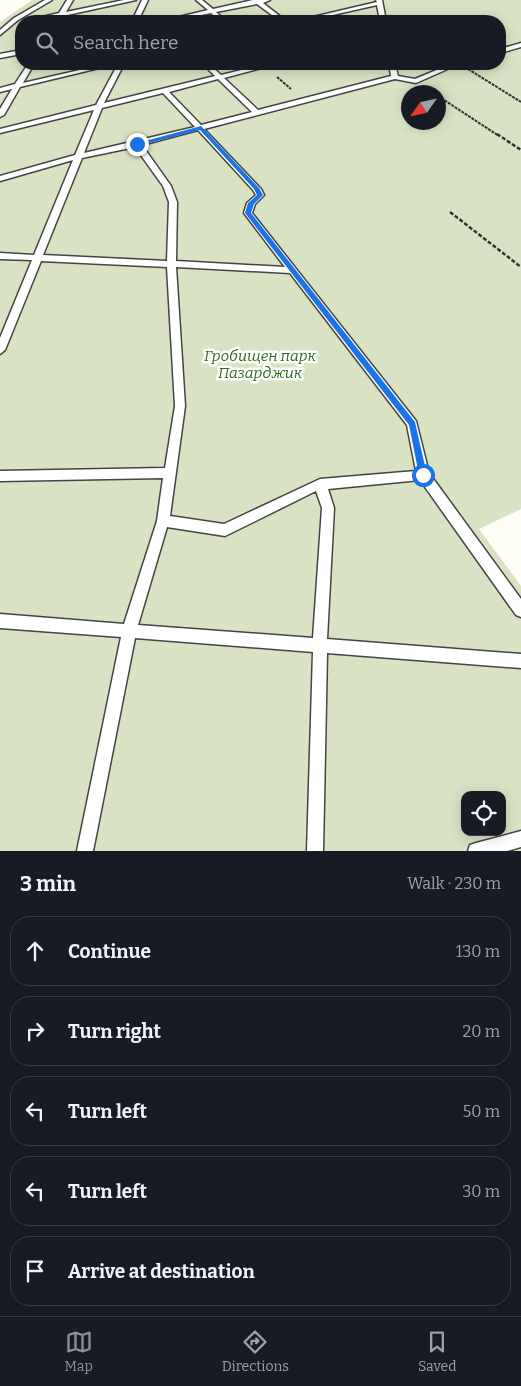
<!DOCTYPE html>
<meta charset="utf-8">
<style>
body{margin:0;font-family:Bitter,serif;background:#20242c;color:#f1f3f6}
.controls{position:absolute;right:15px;bottom:15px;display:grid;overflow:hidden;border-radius:10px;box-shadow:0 2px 12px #0003}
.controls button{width:45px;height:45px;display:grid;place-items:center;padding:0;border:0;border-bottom:1px solid #363941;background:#171b24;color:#f1f3f6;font:25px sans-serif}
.compass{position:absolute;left:401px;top:85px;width:45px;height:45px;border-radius:50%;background:#171b24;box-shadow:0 2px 12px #0003;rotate:236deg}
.stop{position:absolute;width:15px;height:15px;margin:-11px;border:4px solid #1a73e8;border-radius:50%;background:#fff}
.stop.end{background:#1a73e8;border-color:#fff;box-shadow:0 1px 5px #0008}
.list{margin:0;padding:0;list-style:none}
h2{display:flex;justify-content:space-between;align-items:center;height:65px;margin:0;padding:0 20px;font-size:21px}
h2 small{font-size:16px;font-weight:400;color:#9ea1a6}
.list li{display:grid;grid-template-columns:32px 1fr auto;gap:15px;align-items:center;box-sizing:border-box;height:70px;margin:0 10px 10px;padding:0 10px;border:1px solid #363941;border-radius:20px}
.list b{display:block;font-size:19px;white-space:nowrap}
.list em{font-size:16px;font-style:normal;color:#9ea1a6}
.icon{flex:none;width:28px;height:28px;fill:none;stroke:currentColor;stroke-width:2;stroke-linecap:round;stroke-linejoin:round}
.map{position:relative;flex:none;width:521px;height:851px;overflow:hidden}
.search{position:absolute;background:#171b24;box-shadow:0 2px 12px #0003;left:15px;right:15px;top:15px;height:55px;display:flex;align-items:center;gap:12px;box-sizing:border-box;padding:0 18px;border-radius:20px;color:#9ea1a6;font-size:19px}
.sheet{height:465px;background:#171b24}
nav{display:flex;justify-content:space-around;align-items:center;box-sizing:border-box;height:70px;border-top:1px solid #363941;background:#171b24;font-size:14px;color:#9ea1a6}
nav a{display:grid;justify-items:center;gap:2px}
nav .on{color:#8c9099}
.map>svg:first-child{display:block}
.cemetery{fill:#d9e3c4;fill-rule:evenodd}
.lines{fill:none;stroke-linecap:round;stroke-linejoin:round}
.service-casing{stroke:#444;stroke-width:3}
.path-far1{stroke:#333;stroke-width:2;stroke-dasharray:3 1;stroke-linecap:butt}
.path{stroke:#333;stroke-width:2.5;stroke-dasharray:4 2;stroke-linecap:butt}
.service{fill:#fff;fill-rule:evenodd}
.route{fill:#1a73e8}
.labels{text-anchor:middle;stroke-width:5;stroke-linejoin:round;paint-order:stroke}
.park-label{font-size:15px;font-style:italic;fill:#2f6b1f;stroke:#fff}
</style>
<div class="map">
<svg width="521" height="851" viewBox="0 0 521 851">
<rect width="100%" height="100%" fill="#fffdf5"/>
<path class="cemetery" d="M32 0H521V509L479 529 521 586V851H0V22ZM21 21H500V64H21ZM408 92H438V122H408ZM465 795H502V832H465Z"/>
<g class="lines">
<g class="service-casing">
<path id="service" d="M45 0H52L18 20 0 35V30L14 18Z
M67 0H73L66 12 124 0H136L63 16 59 20 57 17 36 21H25L59 13Z
M142 0H148L138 21H132Z
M196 0H202L213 9 253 0H270L263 3 286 21H280L257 4 216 12 226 21H220L211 13 172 21H162L208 10Z
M376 0H382L386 21H380L377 5 306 21H296L377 2Z
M521 43V47L500 53V49Z
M21 50V54L0 58V54Z
M28 64H34L23 83 106 64H116L20 87 4 115 0 117V109L12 89 0 92V88L15 84Z
M118 64H124L104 103 215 76 203 64H209L221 75 266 64H276L224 78 258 110 391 76 389 64H395L398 76 415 79 451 64H459L416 83 395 79 204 129 261 189 264 195 255 204 252 213 416 421 429 473 521 599V617L516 615 420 480 328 489 334 508 327 639 521 654V668L327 653 323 851H307L313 652 135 638 93 851H77L121 637 0 628V614L124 624 157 521 163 478 0 481V471L165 468 175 406 167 267 41 261 5 350 0 354V338L32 260 0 259V253L34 255 73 160 0 181V176L75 155 94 110 0 133V129L96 105ZM218 79 252 112 201 125 169 92ZM163 93 195 127 84 153 102 108ZM198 130 253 190 256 195 247 203 244 213 285 267 176 261 177 202 171 186 142 145ZM135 147 163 186 169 202 167 261 43 255 82 158ZM176 267 290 273 407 425 416 471 320 479 224 524 170 516 185 406ZM316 491 322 508 313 638 138 625 167 527 225 536Z
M521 831V847L507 851H468L470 845 476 843Z"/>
</g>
<path class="path-far1" d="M468 69 521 102
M277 77 291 89
M438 96 499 136"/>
<path class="path" d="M497 134 521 150
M450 212 521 267"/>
<use href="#service" class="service"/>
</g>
<path class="route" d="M201 126 259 188 263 195 254 204 251 213 415 422 427 475 426 478H420L419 475 409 425 245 213 248 203 257 195 254 189 200 130 137 146 134 144Z"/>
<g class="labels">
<g class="park-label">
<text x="260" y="361">Гробищен парк<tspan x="260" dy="17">Пазарджик</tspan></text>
</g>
</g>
</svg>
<div class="controls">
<button><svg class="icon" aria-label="locate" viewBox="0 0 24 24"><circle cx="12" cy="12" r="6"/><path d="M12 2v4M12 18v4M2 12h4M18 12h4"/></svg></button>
</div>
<svg class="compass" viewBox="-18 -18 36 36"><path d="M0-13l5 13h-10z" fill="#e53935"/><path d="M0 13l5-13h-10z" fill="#9ea1a6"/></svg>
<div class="stop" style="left:423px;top:475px"></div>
<div class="stop end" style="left:137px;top:144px"></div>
<div class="search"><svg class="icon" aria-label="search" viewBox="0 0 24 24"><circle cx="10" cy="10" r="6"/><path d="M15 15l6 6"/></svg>Search here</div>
</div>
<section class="sheet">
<h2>3 min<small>Walk · 230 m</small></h2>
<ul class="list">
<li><svg class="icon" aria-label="ahead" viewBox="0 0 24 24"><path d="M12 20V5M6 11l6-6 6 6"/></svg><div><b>Continue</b></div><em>130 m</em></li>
<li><svg class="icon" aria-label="right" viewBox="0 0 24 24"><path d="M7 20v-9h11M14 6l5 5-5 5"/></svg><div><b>Turn right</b></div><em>20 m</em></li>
<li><svg class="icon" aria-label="left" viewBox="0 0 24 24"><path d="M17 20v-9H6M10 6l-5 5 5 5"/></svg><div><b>Turn left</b></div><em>50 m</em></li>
<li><svg class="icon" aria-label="left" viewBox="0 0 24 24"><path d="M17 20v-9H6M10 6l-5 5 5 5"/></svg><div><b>Turn left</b></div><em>30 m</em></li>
<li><svg class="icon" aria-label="arrive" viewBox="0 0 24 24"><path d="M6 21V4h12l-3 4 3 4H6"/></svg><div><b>Arrive at destination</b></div></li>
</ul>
</section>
<nav>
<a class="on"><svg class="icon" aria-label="map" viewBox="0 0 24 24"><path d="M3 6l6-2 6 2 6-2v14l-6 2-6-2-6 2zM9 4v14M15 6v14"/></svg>Map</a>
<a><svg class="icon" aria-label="directions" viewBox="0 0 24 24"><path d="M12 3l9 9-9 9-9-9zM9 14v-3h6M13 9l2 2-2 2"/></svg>Directions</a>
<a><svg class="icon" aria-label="saved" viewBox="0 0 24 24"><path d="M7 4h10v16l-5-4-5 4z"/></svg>Saved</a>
</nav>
